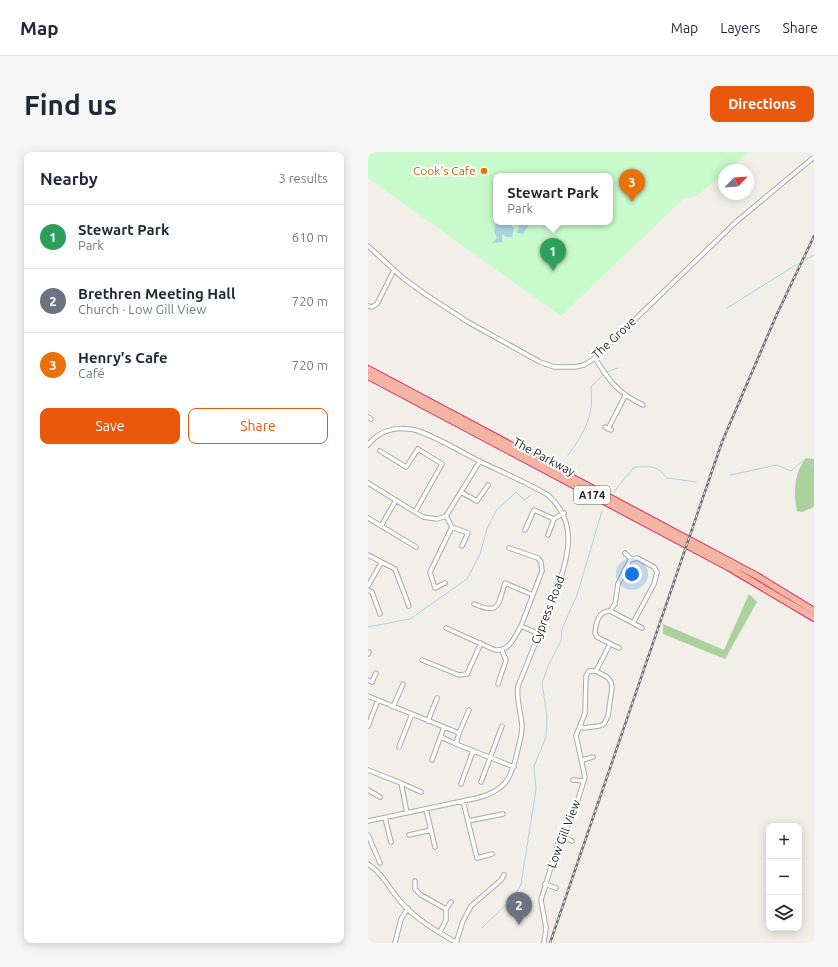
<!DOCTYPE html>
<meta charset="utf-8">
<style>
body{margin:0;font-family:Ubuntu,sans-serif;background:#f6f6f7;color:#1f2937}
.controls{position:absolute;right:12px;bottom:12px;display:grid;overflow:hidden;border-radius:8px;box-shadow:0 2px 10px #0003}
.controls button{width:36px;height:36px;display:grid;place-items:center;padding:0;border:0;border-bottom:1px solid #e0e1e3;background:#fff;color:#1f2937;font:20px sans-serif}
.compass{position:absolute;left:350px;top:12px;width:36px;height:36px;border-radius:50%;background:#fff;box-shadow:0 2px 10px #0003;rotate:65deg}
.you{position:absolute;left:264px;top:422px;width:14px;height:14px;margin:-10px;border:3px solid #fff;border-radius:50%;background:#1a73e8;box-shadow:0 0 0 6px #1a73e833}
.badge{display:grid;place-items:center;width:26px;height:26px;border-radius:50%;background:#ea580c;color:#fff;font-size:13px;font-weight:700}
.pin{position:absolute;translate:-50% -33px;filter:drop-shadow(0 1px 2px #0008)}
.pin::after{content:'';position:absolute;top:21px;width:14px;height:12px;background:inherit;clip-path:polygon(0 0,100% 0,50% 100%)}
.popup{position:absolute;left:125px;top:21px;width:120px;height:52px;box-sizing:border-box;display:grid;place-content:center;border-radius:8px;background:#fff;filter:drop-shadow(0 1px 3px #0005);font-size:13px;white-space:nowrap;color:#747a83}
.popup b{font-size:15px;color:#1f2937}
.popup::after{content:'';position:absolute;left:50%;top:100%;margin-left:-8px;border:8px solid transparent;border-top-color:#fff}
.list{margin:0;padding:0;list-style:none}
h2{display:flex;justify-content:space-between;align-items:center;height:52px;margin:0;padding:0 16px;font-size:17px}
h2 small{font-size:13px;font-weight:400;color:#747a83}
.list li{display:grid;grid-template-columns:26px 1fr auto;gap:12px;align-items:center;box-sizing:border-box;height:64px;padding:0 16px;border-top:1px solid #e0e1e3}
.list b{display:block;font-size:15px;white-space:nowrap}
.list p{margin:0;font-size:13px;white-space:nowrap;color:#747a83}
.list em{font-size:13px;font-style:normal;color:#747a83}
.actions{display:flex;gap:8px;padding:12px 16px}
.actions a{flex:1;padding:9px 0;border:1px solid #ea580c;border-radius:8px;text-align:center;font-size:14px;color:#ea580c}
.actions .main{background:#ea580c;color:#fff}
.icon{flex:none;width:22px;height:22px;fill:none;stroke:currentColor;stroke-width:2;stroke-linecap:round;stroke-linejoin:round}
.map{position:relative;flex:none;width:446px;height:791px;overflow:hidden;border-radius:8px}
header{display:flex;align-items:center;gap:24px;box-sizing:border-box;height:56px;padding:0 20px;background:#fff;border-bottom:1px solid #e0e1e3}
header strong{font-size:19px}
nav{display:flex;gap:22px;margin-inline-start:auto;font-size:14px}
.intro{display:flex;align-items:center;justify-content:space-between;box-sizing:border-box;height:96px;padding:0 24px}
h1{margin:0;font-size:28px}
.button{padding:10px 18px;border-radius:8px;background:#ea580c;color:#fff;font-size:14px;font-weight:700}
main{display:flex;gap:24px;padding:0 24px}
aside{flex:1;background:#fff;border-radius:8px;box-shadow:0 2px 10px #0003}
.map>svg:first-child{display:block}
.forest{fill:#add19e}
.park{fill:#c8facc;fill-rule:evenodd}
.water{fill:#aad3df}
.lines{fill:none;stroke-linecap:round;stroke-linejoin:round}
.stream{stroke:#aad3df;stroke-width:1}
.minor-casing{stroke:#a9a9a9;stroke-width:5.5}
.trunk-casing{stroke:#dc2a67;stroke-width:8}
.minor{stroke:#fff;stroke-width:3.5}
.trunk{stroke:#f2b4a3;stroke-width:6}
.rail-casing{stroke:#707070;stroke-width:2.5}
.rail{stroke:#fff;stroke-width:1;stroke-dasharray:3;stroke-linecap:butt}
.food-dot{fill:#e8710a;stroke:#fff;stroke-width:1.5}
.labels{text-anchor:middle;stroke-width:4;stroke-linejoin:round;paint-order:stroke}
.shield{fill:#fff;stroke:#646464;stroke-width:1}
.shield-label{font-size:11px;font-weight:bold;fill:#222}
.food-label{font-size:12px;fill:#c56008;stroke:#fff;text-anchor:end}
.street-label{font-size:12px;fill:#222;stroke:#fff}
</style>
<header>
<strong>Map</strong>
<nav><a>Map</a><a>Layers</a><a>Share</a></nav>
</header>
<div class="intro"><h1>Find us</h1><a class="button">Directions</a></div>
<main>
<aside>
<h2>Nearby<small>3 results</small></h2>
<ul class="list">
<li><span class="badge" style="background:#2e9e5b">1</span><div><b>Stewart Park</b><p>Park</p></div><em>610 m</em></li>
<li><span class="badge" style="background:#6b7280">2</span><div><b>Brethren Meeting Hall</b><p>Church · Low Gill View</p></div><em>720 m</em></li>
<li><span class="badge" style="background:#e8710a">3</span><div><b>Henry's Cafe</b><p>Café</p></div><em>720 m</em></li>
</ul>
<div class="actions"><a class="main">Save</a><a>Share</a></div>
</aside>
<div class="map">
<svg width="446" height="791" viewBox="0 0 446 791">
<rect width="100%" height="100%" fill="#f2efe9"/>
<path class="forest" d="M438 306 446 307V355L434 360 429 359C425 341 426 321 438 306Z
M381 442 389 450 357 507 295 482V472L356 498Z"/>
<path class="park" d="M0 0H381L360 18H356V21L330 43 315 47 193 164 0 26ZM128 24H242V70H128Z"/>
<path class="water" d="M128 70H144V74L146 77 144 85H138L134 82V90L124 91 129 86 126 79Z
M149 70H163L155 82 149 81 151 75Z"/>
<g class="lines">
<path class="stream" d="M437 108 446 103
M359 156 431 111
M239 220 250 216
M200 303C217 280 226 264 223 235L236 222
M362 323 409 313 423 319 436 308 446 315
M245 341 266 315C282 315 288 312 299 326L328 330
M0 475 42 467 99 427 112 402 119 377 128 359 148 340 156 348 163 343
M114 776 144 747 153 733 168 637 166 614 178 585 179 564 174 531 180 514 193 489 194 477 209 443 234 359"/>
<g class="minor-casing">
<path id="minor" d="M0 94 35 126 57 142 100 170 172 210 186 215H207L216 213 227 206 369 69 446 5
M0 154 4 155 9 152 26 118
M227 206C241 229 250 241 275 253
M0 265 3 267
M237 275 243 278
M240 277 257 244
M0 293C10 280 25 275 41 277 55 277 97 302 111 309 134 320 158 330 180 343 211 371 200 403 189 438L150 534C148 547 153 560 154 574 154 583 151 592 149 601 143 628 136 639 109 646L0 669
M12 299 38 315 50 297 74 312 47 360
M0 331 55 365 69 367 78 364 112 309
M93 340 109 349 120 333
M0 366 48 395
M13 374 28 348
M84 375 100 381 94 394
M157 378 166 358 186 367 196 361
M180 383 186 367
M141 396 170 406 173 410 174 419 153 474 171 482
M257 401 263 407
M0 403 27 417 41 454
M269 406 286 415 289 420 286 432 265 471 242 459 247 452 250 432 262 408Z
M77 431 67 436 62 420 84 375 78 364
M0 434 13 411
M0 438 4 440 12 462
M106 452C132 463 130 453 137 431L165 443
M242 459C230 459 228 471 227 481L229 485 251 496
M265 471 274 476
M78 476 127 498C142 499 146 486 153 474
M0 502 1 500
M54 508 91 523 99 522 113 491
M228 519 242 492
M0 528 4 530 8 521
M130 532 138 508 134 499
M0 544 91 581 88 592 146 615
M25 555 35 532
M60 569 69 546
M0 574 10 548
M91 581 101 558
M73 585 88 592
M31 595 44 562
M64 608 76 575
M214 608 225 605
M0 618 33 631 39 661
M205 628 216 629
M113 630 134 574
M33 631 53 640
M93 632 105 599
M0 638 12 645
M95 649 109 706 124 702
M17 666 23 690
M100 669 135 662
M63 678 67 695
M0 683 12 711
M41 683 63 678 58 657
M193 684 204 689
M0 712C15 722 21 736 32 749 46 766 70 780 89 791
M47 729V737L53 743 78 757
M177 732 188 736
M72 780 78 768V757L83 750
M27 791 33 767 40 756
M88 791 95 769 103 754 133 728 136 723
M176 791 178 776 173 748 191 688 204 667 217 625 208 584 217 561 218 524 221 519H228L239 525 243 530 244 536 240 564 236 572 231 574 215 576 212 574"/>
</g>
<g class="trunk-casing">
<path id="trunk" d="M0 217 389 424 446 459
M0 224 360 415 446 466"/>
</g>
<use href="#minor" class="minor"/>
<use href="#trunk" class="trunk"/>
<g class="rail-casing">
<path id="rail" d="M182 791 354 290 409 162 446 84"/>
</g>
<use href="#rail" class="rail"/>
</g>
<circle class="food-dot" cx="116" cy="19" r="4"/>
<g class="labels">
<rect class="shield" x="206" y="334" width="36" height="18" rx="3"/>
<g class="shield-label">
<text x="224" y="347">A174</text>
</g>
<g class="food-label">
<text x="108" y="23">Cook's Cafe</text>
</g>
<g class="street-label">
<text transform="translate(246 186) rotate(-43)" y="4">The Grove</text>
<text transform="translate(176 305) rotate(28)" y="4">The Parkway</text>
<text transform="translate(180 458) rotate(-69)" y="4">Cypress Road</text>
<text transform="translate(196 682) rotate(-69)" y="4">Low Gill View</text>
</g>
</g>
</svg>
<div class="controls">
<button>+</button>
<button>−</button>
<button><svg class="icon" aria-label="layers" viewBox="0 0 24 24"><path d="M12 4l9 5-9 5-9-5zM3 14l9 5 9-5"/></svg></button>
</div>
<svg class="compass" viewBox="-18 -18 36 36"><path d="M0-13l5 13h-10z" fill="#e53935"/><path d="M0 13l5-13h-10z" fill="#747a83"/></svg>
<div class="you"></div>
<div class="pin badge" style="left:185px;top:119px;background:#2e9e5b">1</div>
<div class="popup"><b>Stewart Park</b>Park</div>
<div class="pin badge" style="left:151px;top:773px;background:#6b7280">2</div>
<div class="pin badge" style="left:264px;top:50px;background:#e8710a">3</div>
</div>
</main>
